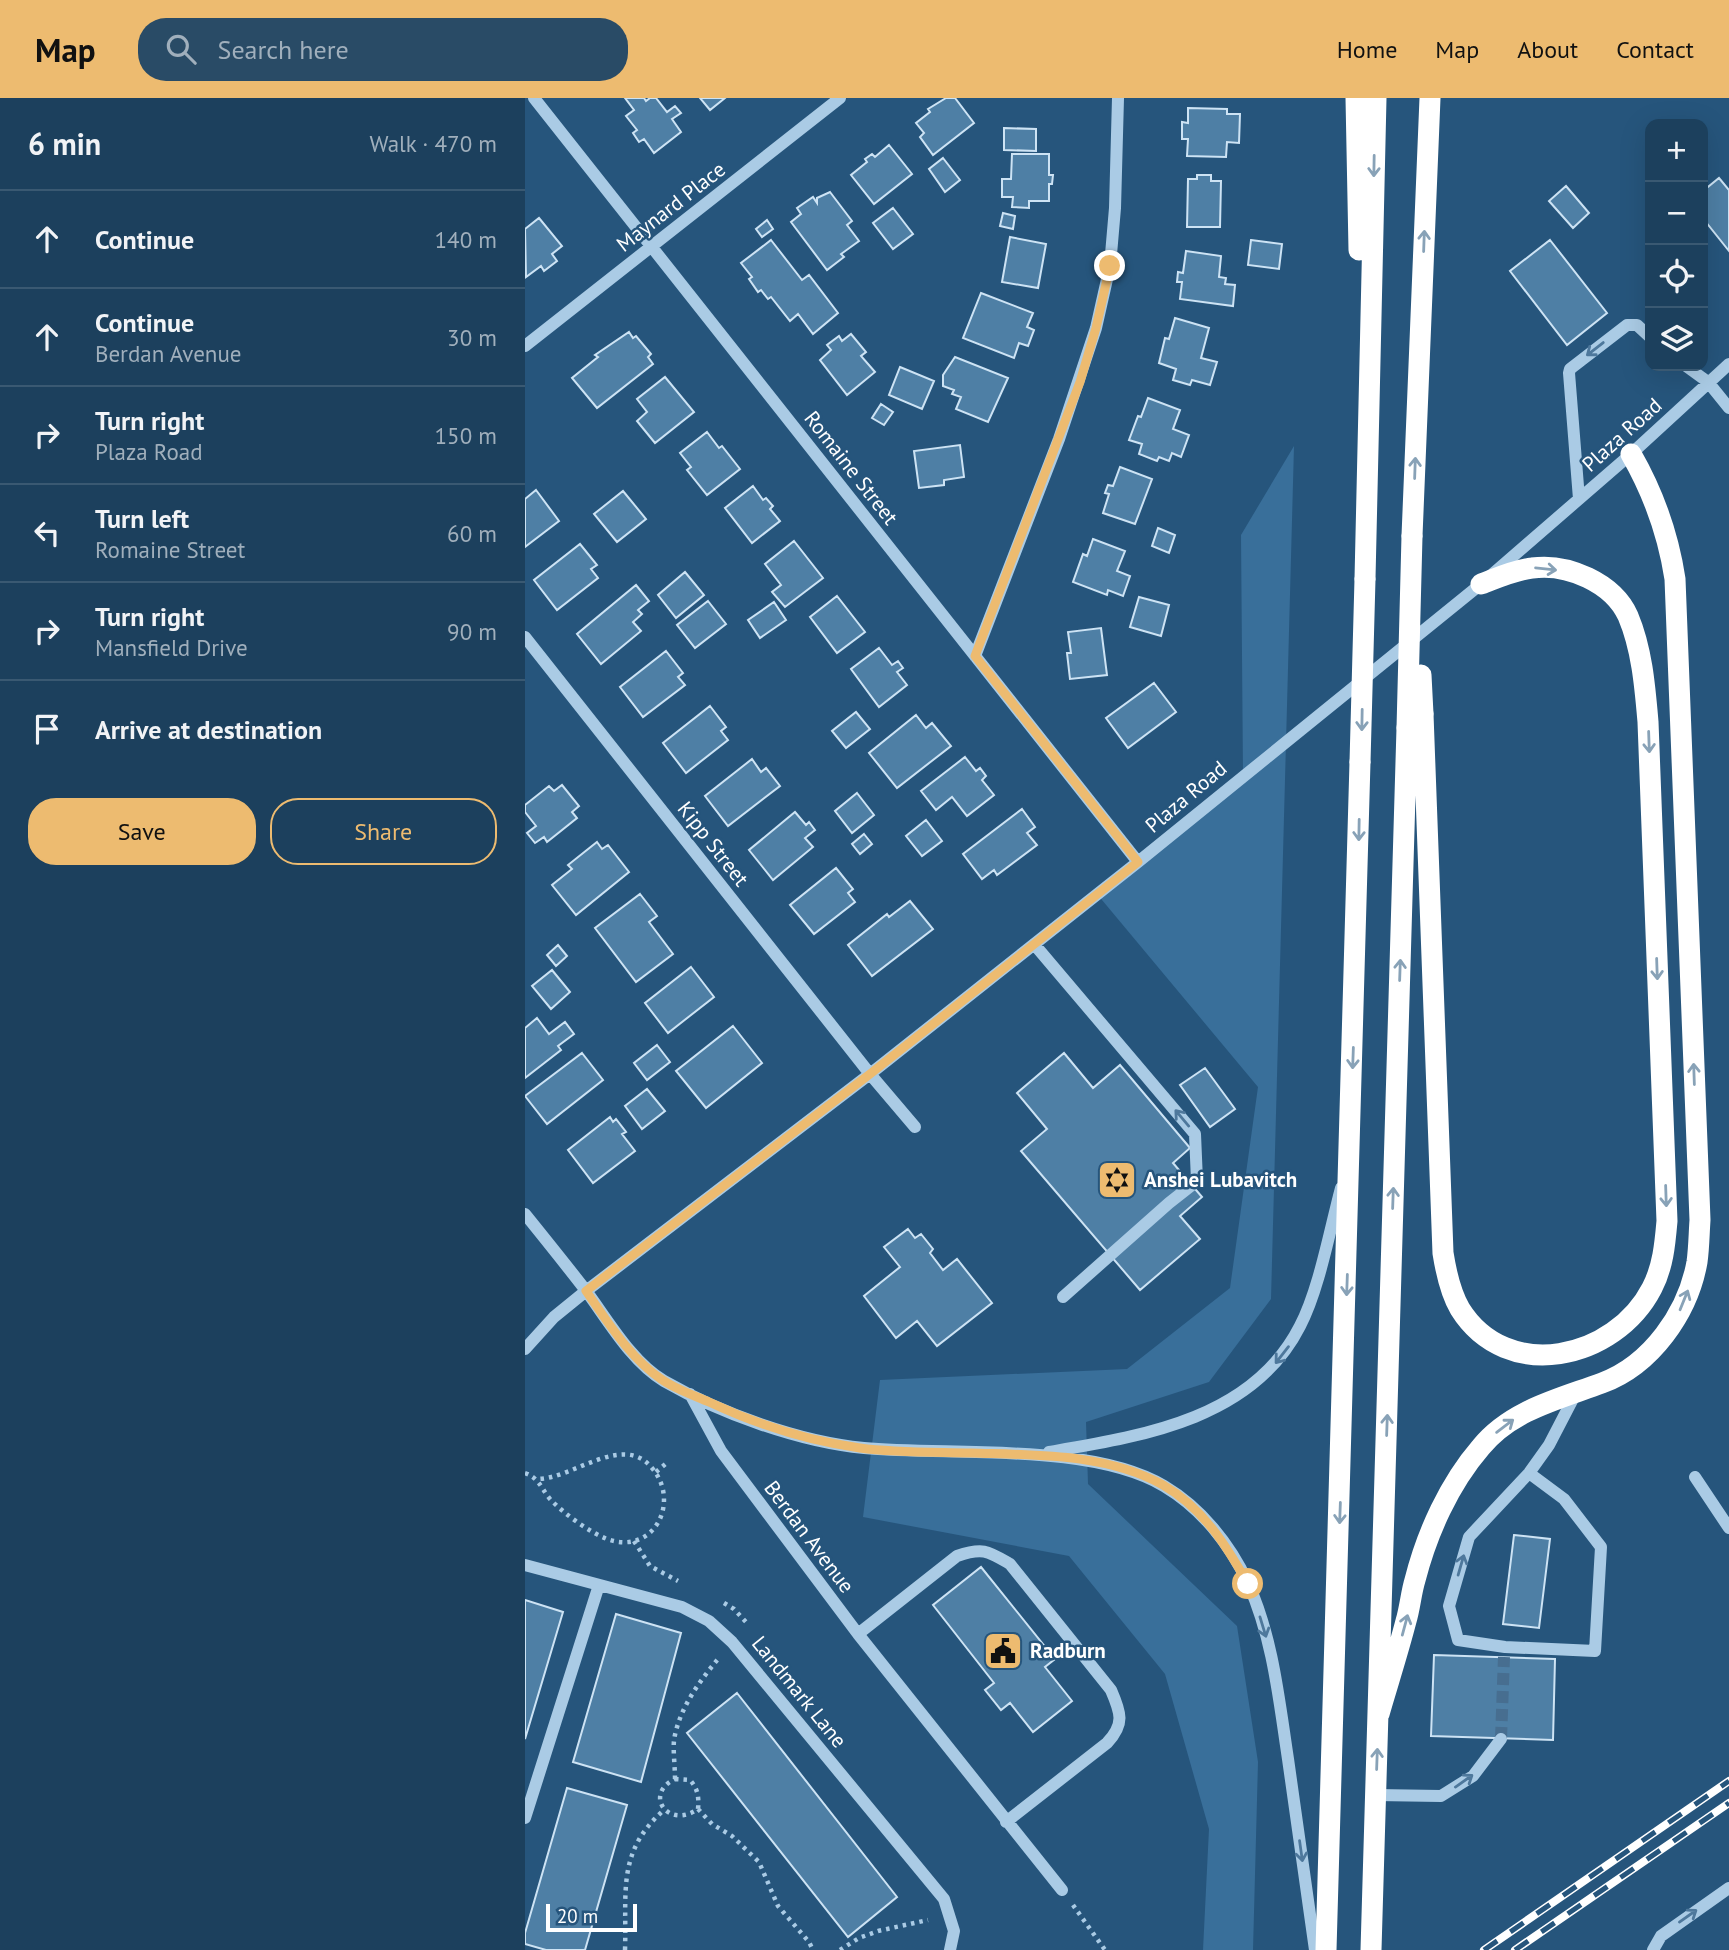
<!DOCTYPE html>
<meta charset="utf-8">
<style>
body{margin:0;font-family:"PT Sans",sans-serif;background:#294b66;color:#f1f3f6}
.controls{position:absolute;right:21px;top:21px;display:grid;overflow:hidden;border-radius:14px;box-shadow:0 7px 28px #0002}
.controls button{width:63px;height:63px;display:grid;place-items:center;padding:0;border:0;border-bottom:2px solid #3a5972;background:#1c405d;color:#f1f3f6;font:35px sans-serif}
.scale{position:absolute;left:21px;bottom:18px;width:91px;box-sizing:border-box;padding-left:7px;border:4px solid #fff;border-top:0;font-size:19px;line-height:24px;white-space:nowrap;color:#fff;-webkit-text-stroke:5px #26557c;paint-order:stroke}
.stop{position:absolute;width:21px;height:21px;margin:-16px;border:5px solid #edbb70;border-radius:50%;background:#fff}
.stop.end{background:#edbb70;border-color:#fff;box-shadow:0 2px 7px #0008}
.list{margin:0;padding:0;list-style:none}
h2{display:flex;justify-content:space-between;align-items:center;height:91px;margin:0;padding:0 28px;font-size:30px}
h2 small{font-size:23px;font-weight:400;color:#a0afbc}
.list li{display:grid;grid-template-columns:46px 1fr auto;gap:21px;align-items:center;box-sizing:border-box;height:98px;padding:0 28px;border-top:2px solid #3a5972}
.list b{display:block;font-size:26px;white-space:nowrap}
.list p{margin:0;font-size:23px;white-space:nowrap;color:#a0afbc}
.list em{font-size:23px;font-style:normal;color:#a0afbc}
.actions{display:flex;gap:14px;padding:21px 28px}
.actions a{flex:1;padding:16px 0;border:2px solid #edbb70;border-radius:28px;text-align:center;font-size:24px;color:#edbb70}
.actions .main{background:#edbb70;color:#111}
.icon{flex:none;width:38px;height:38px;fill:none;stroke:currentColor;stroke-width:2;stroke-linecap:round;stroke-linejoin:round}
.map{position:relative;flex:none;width:1204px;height:1852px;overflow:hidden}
header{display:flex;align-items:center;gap:42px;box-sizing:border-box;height:98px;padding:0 35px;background:#edbb70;color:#111}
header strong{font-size:33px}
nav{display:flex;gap:38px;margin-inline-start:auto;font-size:24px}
.search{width:490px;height:63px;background:#294b66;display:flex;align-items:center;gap:18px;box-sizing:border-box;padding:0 24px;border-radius:28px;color:#a0afbc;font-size:26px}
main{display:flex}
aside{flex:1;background:#1c405d}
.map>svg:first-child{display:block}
.green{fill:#396f9a}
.building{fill:#4e7fa5;stroke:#cde3f4;stroke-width:2}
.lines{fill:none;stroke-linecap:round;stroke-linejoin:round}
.minor-tunnel{stroke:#476e90;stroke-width:12;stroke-dasharray:12 6;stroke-linecap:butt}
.path{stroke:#aacbe5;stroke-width:4.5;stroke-dasharray:3.5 5;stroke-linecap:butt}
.minor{stroke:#aacbe5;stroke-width:12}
.highway{stroke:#fff;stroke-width:21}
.rail-casing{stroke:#fff;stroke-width:8}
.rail{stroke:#26557c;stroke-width:5;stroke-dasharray:16;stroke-linecap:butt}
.highway-bridge{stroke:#fff;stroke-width:21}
.oneway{stroke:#88a2b7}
.oneway2{stroke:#4e789c}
.route{stroke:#edbb70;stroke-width:9}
.labels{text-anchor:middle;stroke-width:5;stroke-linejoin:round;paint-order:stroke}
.street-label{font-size:21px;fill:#fff;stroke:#26557c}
.poi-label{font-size:21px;font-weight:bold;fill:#fff;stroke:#26557c;text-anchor:start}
</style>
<header>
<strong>Map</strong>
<div class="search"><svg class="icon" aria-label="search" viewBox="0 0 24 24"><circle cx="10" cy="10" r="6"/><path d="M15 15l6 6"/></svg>Search here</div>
<nav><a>Home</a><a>Map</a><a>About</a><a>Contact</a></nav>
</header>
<main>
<aside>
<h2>6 min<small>Walk · 470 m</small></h2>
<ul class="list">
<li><svg class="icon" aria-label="ahead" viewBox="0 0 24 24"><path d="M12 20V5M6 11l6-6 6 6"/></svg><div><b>Continue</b></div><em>140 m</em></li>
<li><svg class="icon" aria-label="ahead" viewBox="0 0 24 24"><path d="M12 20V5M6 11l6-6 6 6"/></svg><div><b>Continue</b><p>Berdan Avenue</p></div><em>30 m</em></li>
<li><svg class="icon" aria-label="right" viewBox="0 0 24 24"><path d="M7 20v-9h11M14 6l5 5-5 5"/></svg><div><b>Turn right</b><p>Plaza Road</p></div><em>150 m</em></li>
<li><svg class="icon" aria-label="left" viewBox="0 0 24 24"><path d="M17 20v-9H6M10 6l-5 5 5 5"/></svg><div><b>Turn left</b><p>Romaine Street</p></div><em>60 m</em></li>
<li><svg class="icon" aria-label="right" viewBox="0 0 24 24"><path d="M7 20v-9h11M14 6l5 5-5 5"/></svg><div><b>Turn right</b><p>Mansfield Drive</p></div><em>90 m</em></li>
<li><svg class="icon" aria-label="arrive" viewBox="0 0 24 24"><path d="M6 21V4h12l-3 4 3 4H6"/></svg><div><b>Arrive at destination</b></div></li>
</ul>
<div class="actions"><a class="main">Save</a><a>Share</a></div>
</aside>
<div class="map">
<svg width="1204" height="1852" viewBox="0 0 1204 1852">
<rect width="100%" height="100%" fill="#26557c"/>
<path class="green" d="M769 348 746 1201 684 1284 561 1324 563 1386 712 1528 733 1664 728 1852H678L684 1731 640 1576 544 1458 338 1419 355 1282 602 1271 705 1190 733 989 572 796 718 677 716 437Z"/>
<path class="building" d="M100 0H119L121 3 125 0H131L142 14 150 8 156 15 147 21 156 34 129 55 119 41 114 44 108 35 112 32 101 18 109 12Z
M175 0H200L185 12Z
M421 0H430L449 25 408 57 395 39 399 35 391 25 405 14 403 11Z
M663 10 702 11V16H715L714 45 702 44 701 59 662 58 663 41H657V24L663 25Z
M479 30 511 31V53L479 52Z
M364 47 387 76 349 106 326 77 342 64 340 61 347 56 350 59Z
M487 56H524V77H528L527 86H524V103H504V110L487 109 488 99H477V81H486Z
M418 60 435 82 420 94 404 71Z
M672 77H686V83H696L695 129H662L663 81H672Z
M1194 80 1204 92V153L1180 123 1178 125V93Z
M1041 88 1064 115 1048 130 1024 103Z
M305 94 327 123 322 127 334 143 316 156 319 159 302 172 266 124 276 116 272 110 288 99 292 105V100Z
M368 110 388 136 368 151 348 125Z
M478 115 490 118 488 131 475 128Z
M14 120 37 148 27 156 32 163 19 173 16 168 1 179 0 131Z
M242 122 248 131 237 139 231 131Z
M485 139 521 146 513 190 477 184Z
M246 142 277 182 284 177 313 215 288 236 273 216 265 223 246 199 243 201 236 192 233 194 224 181 227 179 216 165Z
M726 142 757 146 754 171 723 167Z
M1025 142 1082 215 1042 247 985 173Z
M661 153 696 158 694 179 701 180 700 186 710 187 708 208 655 201 657 184H652L653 174 658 175Z
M456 195 508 215 502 229 509 232 503 248 494 245 489 260 438 240Z
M650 220 684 230 676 260 692 264 685 287 667 282 665 287 648 282 651 271 634 265 640 240 644 241Z
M104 234 108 240 111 238 126 256 123 259 128 266 72 310 47 280 73 259 70 257Z
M326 236 341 254 336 258 350 274 322 297 295 262 306 252 302 247 314 238 317 243Z
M430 259 483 280 463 324 431 311 436 299 427 296 429 292 418 288V277Z
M375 269 409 283 397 311 364 297Z
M140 279 169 314 130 345 112 323 122 314 112 301Z
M623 300 655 312 648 331 664 337 656 359 647 355 644 363 634 359 632 363 614 356 617 346 604 342 613 318 616 319Z
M356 306 368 314 359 327 347 320Z
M182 334 194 350 197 348 215 371 182 397 162 372 166 369 155 355Z
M435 347 439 379 419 382V387L394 390 389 353Z
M595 369 627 381 610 426 578 415 584 396 580 395 583 387 588 388Z
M228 388 238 402 241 400 248 408 245 411 255 423 227 445 200 410Z
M11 392 34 423 0 449V401Z
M98 393 121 421 92 444 69 416Z
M633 430 650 437 644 455 627 448Z
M568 441 600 453 592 473 605 478 598 498 583 492 582 497 548 484 558 456 562 458Z
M269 443 298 480 260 509 247 494 256 487 240 466Z
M55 446 72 467 66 471 73 480 32 512 9 482Z
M160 474 179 497 151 520 133 497Z
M111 487 124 503 113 512 117 516 108 524 116 533 76 566 52 536Z
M312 498 340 534 312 555 285 519Z
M614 499 644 507 636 538 605 529Z
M183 503 201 526 170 550 152 527Z
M249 504 261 522 235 540 223 522Z
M576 530 582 577 545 581 542 555H546L543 534Z
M354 550 367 567 373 563 378 570 372 574 382 587 354 609 326 571Z
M141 553 158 575 153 579 160 587 118 619 95 589Z
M629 585 651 614 603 650 581 620Z
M185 608 201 629 196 633 203 642 161 675 138 645Z
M331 614 345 631 321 650 307 633Z
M391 617 401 630 407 625 426 648 372 690 344 655Z
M440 659 451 673 455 670 461 678 457 682 469 697 442 718 427 699 411 712 396 693Z
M227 661 236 674 241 670 255 688 203 728 180 698Z
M37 687 54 708 47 714 52 720 22 744 19 739 10 745 2 735 11 728 0 714V707L24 688 29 693Z
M332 695 349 717 327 735 310 713Z
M497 711 510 729 502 735 512 747 472 777 469 772 457 781 438 756Z
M270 714 281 727 284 724 290 732 280 740 288 749 248 782 224 752Z
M401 722 417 743 397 758 381 738Z
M339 736 347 746 335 756 327 746Z
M72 744 77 751 83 747 104 774 51 817 27 787 47 771 43 767Z
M311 770 328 791 323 795 330 804 289 836 265 807Z
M115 796 132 818 124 824 148 856 111 884 70 830Z
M385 803 408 831 347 878 323 847 362 816 364 819Z
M33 847 42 858 31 868 22 857Z
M166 869 189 899 143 935 120 905Z
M27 872 45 894 26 911 7 888Z
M12 920 24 936 40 924 49 936 33 948 36 952 0 980V930Z
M208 928 237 965 181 1010 151 973Z
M132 947 145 964 122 982 109 965Z
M57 955 78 982 22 1026 0 998Z
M539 955 568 990 595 967 665 1050 648 1065 677 1099 655 1118 675 1141 615 1192 496 1053 522 1031 492 995Z
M680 970 710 1011 685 1029 655 987Z
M122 991 140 1013 117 1031 100 1008Z
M85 1019 88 1024 91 1021 101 1034 97 1036 110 1053 68 1085 43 1052Z
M383 1131 390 1140 396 1136 408 1151 405 1155 418 1172 432 1161 467 1205 412 1248 392 1223 371 1240 339 1198 375 1169 359 1149Z
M989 1437 1025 1441 1014 1530 978 1526Z
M456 1469 530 1561 520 1569 547 1603 508 1634 485 1605 476 1612 460 1592 469 1585 408 1507Z
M0 1502 38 1514 0 1641Z
M91 1516 156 1535 116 1684 48 1664Z
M909 1557 1030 1561 1028 1642 906 1638Z
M212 1595 372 1799 323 1839 162 1635Z
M42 1690 102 1707 60 1852H21L0 1846V1835Z"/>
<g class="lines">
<path class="minor-tunnel" d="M976 1641 979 1559"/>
<path class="path" d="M131 1374 144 1363
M0 1375C14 1380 16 1390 25 1401 38 1415 64 1434 82 1441 129 1458 156 1404 127 1370 98 1334 48 1381 12 1381
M109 1443 125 1468 153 1483
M199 1505 209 1511 221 1524
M150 1681C150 1668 148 1654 149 1642 154 1611 174 1584 193 1561
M150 1681 165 1682C173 1691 174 1699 173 1711 143 1732 118 1696 150 1681Z
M173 1711 187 1726 207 1738 234 1764 253 1808 284 1844 288 1852
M548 1807 580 1852
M100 1852C102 1795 91 1754 139 1712
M315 1852 334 1840 353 1833 403 1822"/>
<path class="minor" d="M9 0 613 764
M0 248 315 0
M1161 268 1183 284 1204 310
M1054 401 1044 275 1045 271 1102 227H1112L1125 239
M0 539 345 976 390 1029
M450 558 534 341 571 230 585 168 590 110 593 0
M509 846 670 1036 672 1083 644 1105 538 1199
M0 1116C21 1142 42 1168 62 1194 84 1224 107 1264 139 1283 195 1315 274 1344 339 1350 425 1358 565 1344 639 1388 676 1410 705 1446 723 1485 748 1540 754 1602 763 1661 772 1725 781 1788 790 1852
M0 1251 29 1219 61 1193 345 976 613 764 956 486 1106 356 1204 266
M165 1296 196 1353 333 1536 537 1792
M524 1354C618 1338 728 1321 775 1228 794 1192 805 1131 816 1090
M1004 1375 1039 1401 1076 1449 1070 1553 980 1549 933 1542 924 1508 944 1439 1004 1375 1024 1347 1051 1295
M1170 1379 1204 1430
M0 1467 157 1509 184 1523 207 1544 419 1801 429 1833 425 1852
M333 1536 432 1458C458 1449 463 1453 485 1466L586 1592C596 1615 600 1626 582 1645L481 1724
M851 1697 916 1698 948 1678 976 1641
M0 1720 74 1487
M1128 1852 1136 1838 1204 1790"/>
<path class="highway" d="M831 0 834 152
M887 438 905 0
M840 481 851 0
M898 616 918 1155C921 1174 925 1194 935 1211 982 1286 1090 1262 1127 1190 1138 1169 1140 1146 1142 1123L1123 624C1120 589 1117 551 1103 518 1088 485 1043 465 1007 470 989 472 972 480 956 486
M854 1616C863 1585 873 1554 881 1523 885 1510 886 1495 890 1482 902 1435 924 1386 956 1349 986 1312 1034 1301 1077 1285 1126 1267 1163 1215 1172 1164 1174 1150 1174 1136 1175 1122L1150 481C1143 435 1129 396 1106 356
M801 1852 835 664
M846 1852 882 630"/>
<g class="rail-casing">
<path id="rail" d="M959 1852 1204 1683
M990 1852 1204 1705"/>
</g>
<use href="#rail" class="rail"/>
<path class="highway-bridge" d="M896 577 898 616
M882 630 887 438
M835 664 840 481"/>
</g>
<defs><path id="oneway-shaft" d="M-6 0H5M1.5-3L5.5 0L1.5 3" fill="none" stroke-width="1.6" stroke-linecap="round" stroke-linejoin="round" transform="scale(1.75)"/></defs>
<g class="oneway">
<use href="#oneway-shaft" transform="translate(849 68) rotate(91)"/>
<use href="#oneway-shaft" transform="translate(899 143) rotate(-88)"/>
<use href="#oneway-shaft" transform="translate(890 370) rotate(-88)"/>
<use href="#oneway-shaft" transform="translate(1021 471) rotate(6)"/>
<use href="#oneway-shaft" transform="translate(837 622) rotate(91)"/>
<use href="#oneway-shaft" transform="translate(1124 644) rotate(88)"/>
<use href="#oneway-shaft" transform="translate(834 732) rotate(91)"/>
<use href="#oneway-shaft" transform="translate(1132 871) rotate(88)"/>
<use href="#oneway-shaft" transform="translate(875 872) rotate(-88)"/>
<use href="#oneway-shaft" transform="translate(828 960) rotate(92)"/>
<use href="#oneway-shaft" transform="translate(1169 976) rotate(-92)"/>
<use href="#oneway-shaft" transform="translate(1141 1098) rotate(88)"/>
<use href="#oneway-shaft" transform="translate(868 1100) rotate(-88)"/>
<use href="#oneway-shaft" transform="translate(822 1187) rotate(92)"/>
<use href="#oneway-shaft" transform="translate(1159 1202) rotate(-68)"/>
<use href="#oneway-shaft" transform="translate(862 1327) rotate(-88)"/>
<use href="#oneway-shaft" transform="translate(980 1328) rotate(-37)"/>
<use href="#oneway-shaft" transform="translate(815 1415) rotate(92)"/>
<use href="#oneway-shaft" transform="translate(880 1527) rotate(-75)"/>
<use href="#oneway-shaft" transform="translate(852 1661) rotate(-88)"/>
</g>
<g class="oneway2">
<use href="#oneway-shaft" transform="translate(1070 251) rotate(142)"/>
<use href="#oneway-shaft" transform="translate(657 1020) rotate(-130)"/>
<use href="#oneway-shaft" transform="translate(757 1257) rotate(128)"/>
<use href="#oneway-shaft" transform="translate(936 1467) rotate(-74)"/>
<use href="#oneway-shaft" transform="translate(738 1529) rotate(73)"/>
<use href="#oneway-shaft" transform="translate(939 1683) rotate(-35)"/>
<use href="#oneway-shaft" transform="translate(776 1753) rotate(82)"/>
<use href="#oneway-shaft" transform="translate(1163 1818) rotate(-35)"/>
</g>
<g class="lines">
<path class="route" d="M585 168 571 230 555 284 450 558 613 764 345 976 61 1193C83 1224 104 1259 136 1281 150 1291 168 1297 184 1304 231 1326 283 1343 335 1350 372 1355 410 1354 446 1355 509 1357 581 1355 638 1387 678 1410 701 1447 723 1486"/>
</g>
<defs>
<g id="synagogue-square" transform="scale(2.0125)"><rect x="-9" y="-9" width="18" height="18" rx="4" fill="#edbb70" stroke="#26557c"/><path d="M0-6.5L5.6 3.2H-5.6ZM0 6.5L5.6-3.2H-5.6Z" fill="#111"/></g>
<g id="civic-square" transform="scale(2.0125)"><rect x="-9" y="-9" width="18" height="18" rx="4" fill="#edbb70" stroke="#26557c"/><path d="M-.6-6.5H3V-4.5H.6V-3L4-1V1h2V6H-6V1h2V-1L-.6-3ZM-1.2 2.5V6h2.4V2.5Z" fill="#111"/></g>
</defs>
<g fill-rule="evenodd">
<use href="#synagogue-square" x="592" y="1082"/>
<use href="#civic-square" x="478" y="1553"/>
</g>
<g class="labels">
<g class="street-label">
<text transform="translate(146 109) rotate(-38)" y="7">Maynard Place</text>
<text transform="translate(1097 337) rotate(-42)" y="7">Plaza Road</text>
<text transform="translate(326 370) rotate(52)" y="7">Romaine Street</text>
<text transform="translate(661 699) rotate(-40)" y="7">Plaza Road</text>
<text transform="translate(188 746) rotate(52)" y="7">Kipp Street</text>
<text transform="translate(284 1439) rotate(53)" y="7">Berdan Avenue</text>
<text transform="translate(274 1594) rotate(51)" y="7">Landmark Lane</text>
</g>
<g class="poi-label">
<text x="619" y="1089">Anshei Lubavitch</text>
<text x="505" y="1560">Radburn</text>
</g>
</g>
</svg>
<div class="controls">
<button>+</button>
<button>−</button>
<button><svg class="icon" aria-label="locate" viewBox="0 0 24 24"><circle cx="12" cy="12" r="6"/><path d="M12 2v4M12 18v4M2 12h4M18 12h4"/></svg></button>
<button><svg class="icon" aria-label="layers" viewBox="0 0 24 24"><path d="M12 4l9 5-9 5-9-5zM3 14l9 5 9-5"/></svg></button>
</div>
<div class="scale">20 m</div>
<div class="stop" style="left:723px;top:1486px"></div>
<div class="stop end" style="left:585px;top:168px"></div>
</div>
</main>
